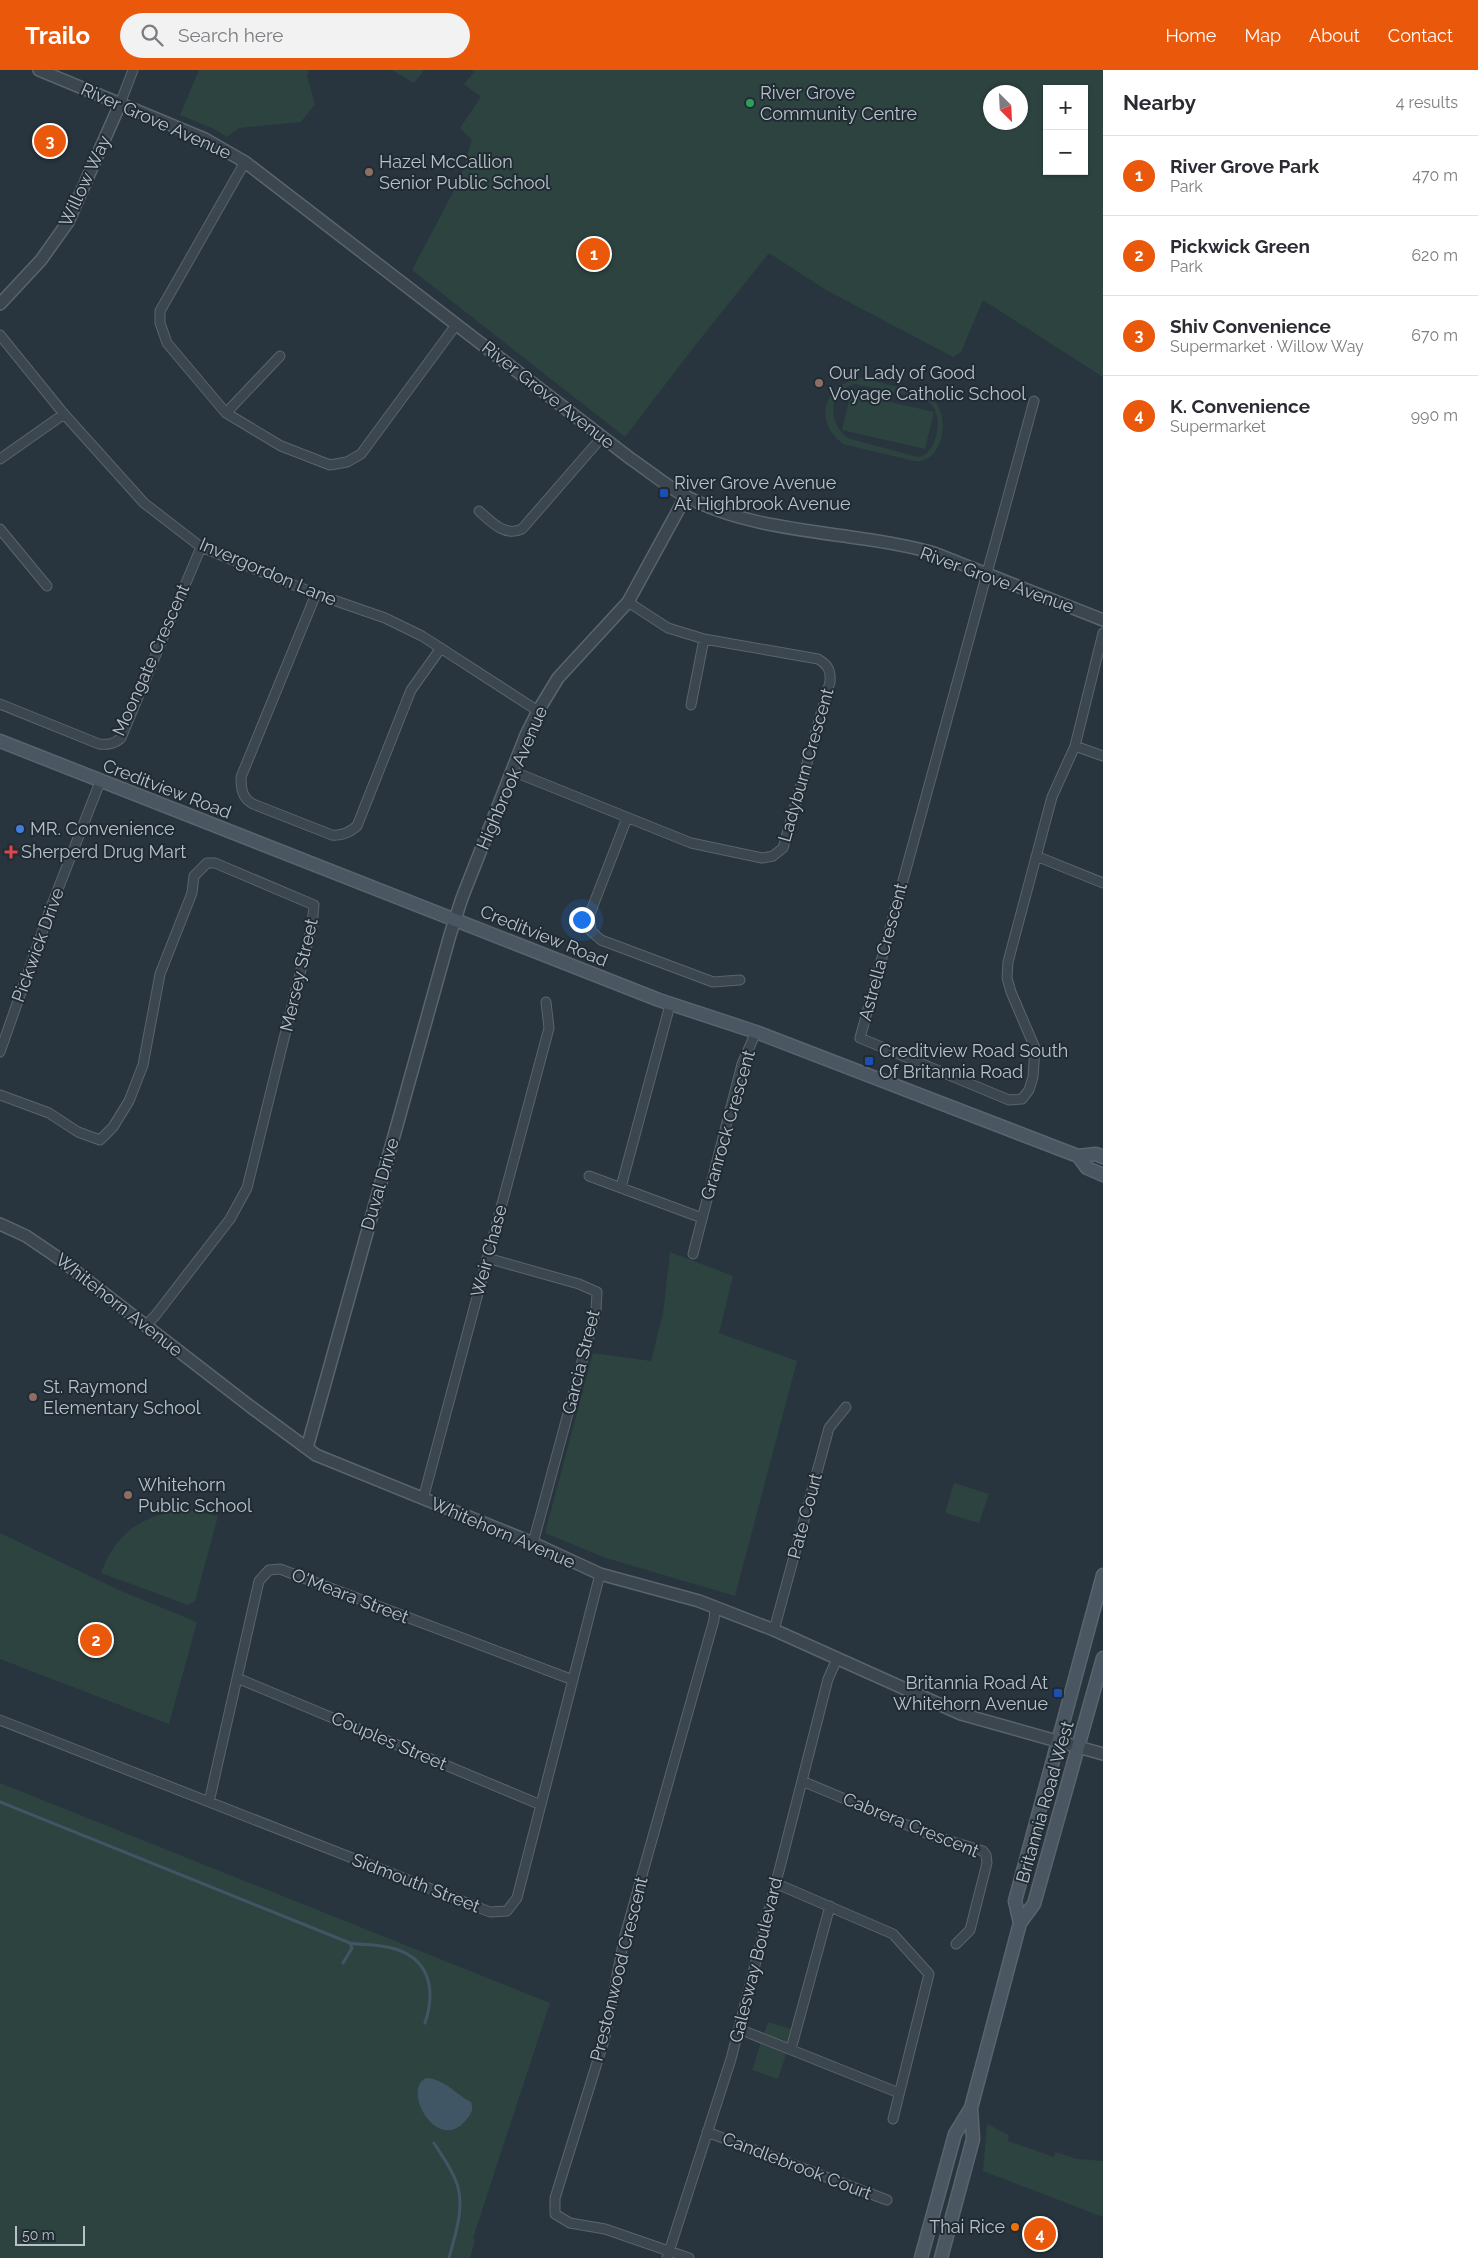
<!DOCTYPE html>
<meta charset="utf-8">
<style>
body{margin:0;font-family:Raleway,sans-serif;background:#f2f2f3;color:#2b2b33}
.controls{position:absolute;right:15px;top:15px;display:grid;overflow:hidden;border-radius:0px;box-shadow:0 1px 4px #0004}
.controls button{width:45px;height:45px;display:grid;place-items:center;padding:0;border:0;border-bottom:1px solid #e1e1e2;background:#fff;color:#2b2b33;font:25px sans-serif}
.compass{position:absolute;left:983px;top:15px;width:45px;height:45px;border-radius:50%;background:#fff;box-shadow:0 1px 4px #0004;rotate:156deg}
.scale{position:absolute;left:15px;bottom:12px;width:70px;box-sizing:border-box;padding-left:5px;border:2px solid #b8c1c9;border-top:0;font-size:14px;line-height:18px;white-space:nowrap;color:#b8c1c9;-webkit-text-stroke:4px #212b33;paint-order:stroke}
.you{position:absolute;left:581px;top:849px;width:18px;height:18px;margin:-12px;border:4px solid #fff;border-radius:50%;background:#1a73e8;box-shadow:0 0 0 8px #1a73e833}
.badge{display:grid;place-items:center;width:32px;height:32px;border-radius:50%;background:#ea580c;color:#fff;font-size:16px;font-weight:700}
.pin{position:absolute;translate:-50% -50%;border:2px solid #fff;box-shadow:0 1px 5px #0006}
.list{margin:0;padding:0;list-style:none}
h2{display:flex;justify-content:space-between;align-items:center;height:65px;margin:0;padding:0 20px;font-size:21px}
h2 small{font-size:16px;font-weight:400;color:#7c7c81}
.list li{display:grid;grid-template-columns:32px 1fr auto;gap:15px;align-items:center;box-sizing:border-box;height:80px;padding:0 20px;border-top:1px solid #e1e1e2}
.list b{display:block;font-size:19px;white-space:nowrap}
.list p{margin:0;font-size:16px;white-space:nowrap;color:#7c7c81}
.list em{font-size:16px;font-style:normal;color:#7c7c81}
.icon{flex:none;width:28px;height:28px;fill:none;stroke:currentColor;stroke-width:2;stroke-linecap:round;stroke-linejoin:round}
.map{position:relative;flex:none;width:1103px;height:2188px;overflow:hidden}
header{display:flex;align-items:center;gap:30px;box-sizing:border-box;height:70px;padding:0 25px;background:#ea580c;color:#fff}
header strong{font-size:24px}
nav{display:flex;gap:28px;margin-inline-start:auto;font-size:18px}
.search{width:350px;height:45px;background:#f2f2f3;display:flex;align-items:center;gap:12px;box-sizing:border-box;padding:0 18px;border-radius:28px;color:#7c7c81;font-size:19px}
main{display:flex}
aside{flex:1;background:#fff}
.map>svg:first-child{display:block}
.green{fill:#2d4340;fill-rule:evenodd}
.water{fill:#405665}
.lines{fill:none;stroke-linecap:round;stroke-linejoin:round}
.stream{stroke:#405665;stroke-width:3}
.minor-casing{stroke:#5a646c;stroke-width:11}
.tertiary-casing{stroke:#5a646c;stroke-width:14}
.secondary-casing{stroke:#5a646c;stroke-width:15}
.minor{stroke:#3c464e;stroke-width:9}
.tertiary{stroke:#3c464e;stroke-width:11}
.secondary{stroke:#4a5661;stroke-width:12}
.leisure-dot{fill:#2e9e5b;stroke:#212b33;stroke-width:2}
.education-dot{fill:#8d6e63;stroke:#212b33;stroke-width:2}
.transit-dot{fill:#1a4fb4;stroke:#212b33;stroke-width:2}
.shop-dot{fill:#3f7fe0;stroke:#212b33;stroke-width:2}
.health-dot{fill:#e0444e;stroke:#212b33;stroke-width:2}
.food-dot{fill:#e8710a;stroke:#212b33;stroke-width:2}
.labels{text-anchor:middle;stroke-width:4;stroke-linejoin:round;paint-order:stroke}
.poi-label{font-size:18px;fill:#b8c1c9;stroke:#212b33;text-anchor:start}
.street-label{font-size:18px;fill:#b8c1c9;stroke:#212b33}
</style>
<header>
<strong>Trailo</strong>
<div class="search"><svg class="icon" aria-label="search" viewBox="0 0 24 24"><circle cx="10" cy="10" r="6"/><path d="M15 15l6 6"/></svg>Search here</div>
<nav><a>Home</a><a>Map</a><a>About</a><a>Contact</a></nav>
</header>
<main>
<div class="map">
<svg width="1103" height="2188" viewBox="0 0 1103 2188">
<rect width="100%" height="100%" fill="#28353e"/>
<path class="green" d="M199 0H309L307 6 315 34 301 52 239 58 227 67 214 59 180 45Z
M392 0H424L414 13Z
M471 0H1103V307L983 230 961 282 953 287 826 220 769 183 697 273 625 367 412 200 459 111 472 70 460 58 481 27 464 14 474 2ZM1047 19H1084V101H1047ZM1021 22V52H991V22Z
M862 308 927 324C954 341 944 395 914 391L843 374C812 351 824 313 862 308ZM855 314 925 329C929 332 933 335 935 340 942 354 935 385 918 387L847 368C828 351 827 321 855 314Z
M851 323 934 342 925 379 842 360Z
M670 1182 733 1206 719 1263 797 1291 735 1526 606 1488 545 1463 593 1283 651 1291 663 1243Z
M954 1413 989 1424 979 1453 945 1443Z
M189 1440 218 1446 195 1531 188 1535 101 1503C116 1461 145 1443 189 1440Z
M0 1463 121 1521 197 1552 169 1654 0 1589Z
M0 1713 550 1933 473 2168 475 2170 470 2188H0Z
M768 1952 794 1960 778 2009 752 2000Z
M987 2054 1009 2065 1008 2071 1054 2087 1055 2082 1077 2089 1103 2091V2147L983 2101Z"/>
<path class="water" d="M426 2008C445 2009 454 2023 471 2032 474 2039 471 2045 466 2050 438 2085 401 2020 426 2008Z"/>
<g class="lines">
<path class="stream" d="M0 1732 350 1873C361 1875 371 1874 381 1876 426 1882 438 1913 425 1953
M343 1893 352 1878 350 1873
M434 2073C442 2086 452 2099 457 2114 465 2138 455 2165 449 2188"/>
<g class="minor-casing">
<path id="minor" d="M120 34 133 0
M245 92 160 241V253L167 273 226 343 281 376 330 395 347 392 361 384 456 255
M0 265 64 344 144 433 201 477 316 524 385 548 422 566 538 641
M1034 331 860 968 1009 1030 1022 1029 1029 1020 1033 1007 1035 978 1011 922 1007 908 1008 892 1052 727 1075 676 1103 563
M226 343 280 286
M0 389 64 344
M479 441C491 452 505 467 522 459L602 367
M0 459 47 516
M316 524 241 707C241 719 242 728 253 734L332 765C342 766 349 763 357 756L411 620 441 578
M0 634 99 674C108 675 114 674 121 668L201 477
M691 635 704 569
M1075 676 1103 686
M512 701 691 773 762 788 773 786 783 778 830 612C831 600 828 595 818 589L704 569 668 558 628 532
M627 748 589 846 591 861 601 870 713 912 740 910
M1036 786 1103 813
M0 982 51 837 100 712
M0 1025 49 1043 78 1062 100 1070 113 1057 129 1031 143 995 160 904 192 823 194 806 207 793H215L314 835 312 855 247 1118 230 1149 155 1246 146 1255
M589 1106 702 1148
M621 1117 670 935
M693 1184 742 994 756 962
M487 1188 579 1214 597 1222 596 1240 533 1473
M423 1429 549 958 546 932
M774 1560 829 1358 846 1337
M237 1608 541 1735
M0 1650 490 1842 507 1841 517 1828 600 1504
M802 1711 933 1766 983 1781 986 1785 987 1793 970 1860 956 1874
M209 1732 259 1511 269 1500 280 1499 573 1610
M775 1813 893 1864 929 1904 893 2049
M739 1959 899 2023
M791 1979 830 1836
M707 2062 887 2130
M667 2188 731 1989 828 1609 837 1589
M689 2188 605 2159 570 2153 555 2144V2128L605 1967 624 1869 714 1550 715 1537"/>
</g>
<g class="tertiary-casing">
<path id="tertiary" d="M39 0 205 69 245 92 631 389C649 401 666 416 685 426 761 466 853 460 934 483L1103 550
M0 234 41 190 68 152 120 34
M0 1154 26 1166 57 1187 251 1337 316 1385 533 1473 600 1504 699 1531 774 1560 961 1644 1103 1684
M307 1378 450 865 462 828 526 665 538 641 558 608 628 532 686 426"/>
</g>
<g class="secondary-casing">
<path id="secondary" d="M0 671 659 930 756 962 1078 1086 1096 1084 1103 1087
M1078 1086 1087 1098 1103 1105
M1020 1853 1015 1831 1103 1505
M921 2188 955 2064 971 2038 1020 1853 1034 1834 1103 1588
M941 2188 973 2069 971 2038"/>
</g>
<use href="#minor" class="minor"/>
<use href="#tertiary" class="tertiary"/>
<use href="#secondary" class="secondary"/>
</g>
<circle class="leisure-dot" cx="750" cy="33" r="5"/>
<g class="education-dot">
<circle cx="369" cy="102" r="5"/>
<circle cx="819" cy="313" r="5"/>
<circle cx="33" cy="1327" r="5"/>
<circle cx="128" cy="1425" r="5"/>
</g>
<g class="transit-dot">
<rect x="659" y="418" width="10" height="10" rx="2.5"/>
<rect x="864" y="986" width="10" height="10" rx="2.5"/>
<rect x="1053" y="1618" width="10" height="10" rx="2.5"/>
</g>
<circle class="shop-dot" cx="20" cy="759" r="5"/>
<path class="health-dot" d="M8.5 774.5h5v5h5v5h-5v5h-5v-5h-5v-5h5z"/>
<circle class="food-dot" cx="1015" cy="2157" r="5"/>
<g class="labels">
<g class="poi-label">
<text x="760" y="29">River Grove<tspan x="760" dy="21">Community Centre</tspan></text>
<text x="379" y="98">Hazel McCallion<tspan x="379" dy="21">Senior Public School</tspan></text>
<text x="829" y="309">Our Lady of Good<tspan x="829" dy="21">Voyage Catholic School</tspan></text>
<text x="674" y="419">River Grove Avenue<tspan x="674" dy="21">At Highbrook Avenue</tspan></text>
<text x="30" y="765">MR. Convenience</text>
<text x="21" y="788">Sherperd Drug Mart</text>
<text x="879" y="987">Creditview Road South<tspan x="879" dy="21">Of Britannia Road</tspan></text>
<text x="43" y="1323">St. Raymond<tspan x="43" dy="21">Elementary School</tspan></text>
<text x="138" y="1421">Whitehorn<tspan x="138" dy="21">Public School</tspan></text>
<text x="1048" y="1619" text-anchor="end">Britannia Road At<tspan x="1048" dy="21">Whitehorn Avenue</tspan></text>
<text x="1005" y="2163" text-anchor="end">Thai Rice</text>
</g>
<g class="street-label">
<text transform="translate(156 51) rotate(24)" y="6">River Grove Avenue</text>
<text transform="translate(85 111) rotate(-65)" y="6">Willow Way</text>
<text transform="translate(548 325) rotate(38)" y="6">River Grove Avenue</text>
<text transform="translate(268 502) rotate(23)" y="6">Invergordon Lane</text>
<text transform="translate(997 510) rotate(20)" y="6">River Grove Avenue</text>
<text transform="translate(151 590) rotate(-66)" y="6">Moongate Crescent</text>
<text transform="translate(806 695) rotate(-74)" y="6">Ladyburn Crescent</text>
<text transform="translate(512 708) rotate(-67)" y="6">Highbrook Avenue</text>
<text transform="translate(167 719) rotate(21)" y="6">Creditview Road</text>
<text transform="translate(544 866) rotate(22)" y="6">Creditview Road</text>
<text transform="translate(38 875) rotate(-70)" y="6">Pickwick Drive</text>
<text transform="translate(883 882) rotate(-75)" y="6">Astrella Crescent</text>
<text transform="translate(299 905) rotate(-77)" y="6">Mersey Street</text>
<text transform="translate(728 1055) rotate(-74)" y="6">Granrock Crescent</text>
<text transform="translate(380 1114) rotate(-74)" y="6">Duval Drive</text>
<text transform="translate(489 1181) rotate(-75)" y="6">Weir Chase</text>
<text transform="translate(119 1235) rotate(38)" y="6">Whitehorn Avenue</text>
<text transform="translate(581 1292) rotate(-76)" y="6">Garcia Street</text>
<text transform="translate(805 1446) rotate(-75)" y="6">Pate Court</text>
<text transform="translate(503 1463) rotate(23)" y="6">Whitehorn Avenue</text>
<text transform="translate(350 1526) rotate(21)" y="6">O'Meara Street</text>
<text transform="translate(389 1671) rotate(23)" y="6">Couples Street</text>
<text transform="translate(1045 1732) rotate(-74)" y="6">Britannia Road West</text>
<text transform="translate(911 1755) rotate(22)" y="6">Cabrera Crescent</text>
<text transform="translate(416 1813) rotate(21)" y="6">Sidmouth Street</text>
<text transform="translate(756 1890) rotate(-76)" y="6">Galesway Boulevard</text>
<text transform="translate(619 1899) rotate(-76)" y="6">Prestonwood Crescent</text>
<text transform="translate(797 2096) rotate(21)" y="6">Candlebrook Court</text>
</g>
</g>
</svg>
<div class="controls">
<button>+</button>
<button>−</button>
</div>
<svg class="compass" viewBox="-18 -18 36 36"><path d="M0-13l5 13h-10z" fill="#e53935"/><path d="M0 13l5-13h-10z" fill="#7c7c81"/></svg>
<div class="scale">50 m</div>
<div class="you"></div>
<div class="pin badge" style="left:594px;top:184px">1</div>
<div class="pin badge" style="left:96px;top:1570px">2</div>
<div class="pin badge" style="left:50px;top:71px">3</div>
<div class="pin badge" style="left:1040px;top:2164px">4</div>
</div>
<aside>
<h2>Nearby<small>4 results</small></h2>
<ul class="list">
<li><span class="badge">1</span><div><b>River Grove Park</b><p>Park</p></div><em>470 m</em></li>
<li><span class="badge">2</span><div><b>Pickwick Green</b><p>Park</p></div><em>620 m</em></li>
<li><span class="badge">3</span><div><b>Shiv Convenience</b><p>Supermarket · Willow Way</p></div><em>670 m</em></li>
<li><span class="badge">4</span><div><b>K. Convenience</b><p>Supermarket</p></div><em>990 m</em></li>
</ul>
</aside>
</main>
